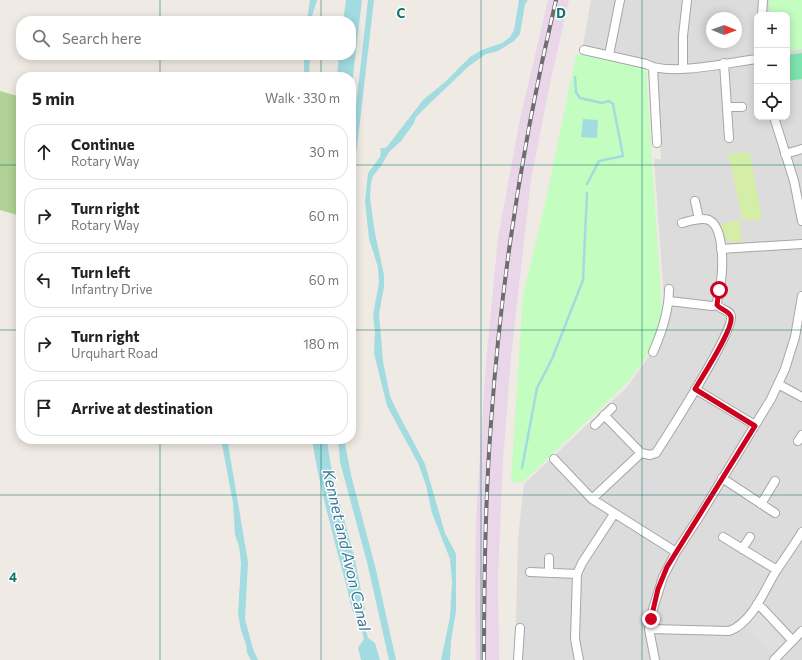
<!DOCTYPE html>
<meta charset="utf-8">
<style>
body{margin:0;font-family:Commissioner,sans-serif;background:#f2f2f2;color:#222}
.controls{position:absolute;right:12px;top:12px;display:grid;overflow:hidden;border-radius:8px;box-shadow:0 2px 10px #0003}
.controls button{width:36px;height:36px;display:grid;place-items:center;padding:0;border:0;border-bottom:1px solid #e0e0e0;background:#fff;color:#222;font:20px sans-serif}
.compass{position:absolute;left:706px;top:12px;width:36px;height:36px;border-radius:50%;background:#fff;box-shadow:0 2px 10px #0003;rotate:91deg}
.stop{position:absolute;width:12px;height:12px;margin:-9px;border:3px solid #cd001d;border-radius:50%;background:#fff}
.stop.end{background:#cd001d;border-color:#fff;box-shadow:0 1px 4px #0008}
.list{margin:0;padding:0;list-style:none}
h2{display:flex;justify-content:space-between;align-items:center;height:52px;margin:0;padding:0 16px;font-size:17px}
h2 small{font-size:13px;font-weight:400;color:#767676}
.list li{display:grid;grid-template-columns:26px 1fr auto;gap:12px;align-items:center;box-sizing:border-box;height:56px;margin:0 8px 8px;padding:0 8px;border:1px solid #e0e0e0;border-radius:16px}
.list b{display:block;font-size:15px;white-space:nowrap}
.list p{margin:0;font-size:13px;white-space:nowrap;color:#767676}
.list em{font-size:13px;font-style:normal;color:#767676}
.icon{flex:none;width:22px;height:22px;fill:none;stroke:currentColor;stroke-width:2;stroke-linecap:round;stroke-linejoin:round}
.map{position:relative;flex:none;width:802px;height:660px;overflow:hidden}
.search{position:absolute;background:#fff;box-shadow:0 2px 10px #0003;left:16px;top:16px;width:340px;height:44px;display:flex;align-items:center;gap:10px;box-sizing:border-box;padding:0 14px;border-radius:16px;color:#767676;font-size:15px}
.panel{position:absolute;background:#fff;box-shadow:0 2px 10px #0003;left:16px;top:72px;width:340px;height:372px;border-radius:16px}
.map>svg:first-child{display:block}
.residential{fill:#dddcdc;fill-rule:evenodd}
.industrial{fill:#ead6e9}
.grass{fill:#d4eda7}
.forest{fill:#b0d296}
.park{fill:#c3fdbf}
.pitch{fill:#7de4ae}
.parking{fill:#dfdfdf}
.water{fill:#a2dbe0}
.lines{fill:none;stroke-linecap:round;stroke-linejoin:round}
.stream{stroke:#a2dbe0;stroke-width:2.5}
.street-casing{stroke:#a6a6a6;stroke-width:10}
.street{stroke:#fff;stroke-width:8}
.rail-casing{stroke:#6d6d6d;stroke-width:4}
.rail{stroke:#fff;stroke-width:2.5;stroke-dasharray:8;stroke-linecap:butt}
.route{stroke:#cd001d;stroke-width:5}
.grid{fill:none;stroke:#0f766e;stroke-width:1;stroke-opacity:0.55}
.labels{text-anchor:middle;stroke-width:3;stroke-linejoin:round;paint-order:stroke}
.water-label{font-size:16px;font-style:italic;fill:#3d7a9c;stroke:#fff}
.grid-label{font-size:13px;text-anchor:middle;font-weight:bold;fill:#0f766e;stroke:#fff;stroke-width:3;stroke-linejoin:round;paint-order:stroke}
</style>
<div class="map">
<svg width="802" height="660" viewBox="0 0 802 660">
<rect width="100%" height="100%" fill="#f0eae4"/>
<path class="residential" d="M591 0H802V660H515L518 539 524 484 627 387 649 356 658 336 662 320 664 300 654 159H661L655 66 583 45ZM757 15H787V117H757ZM712 18H736V42H712Z"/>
<path class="industrial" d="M548 0H569L550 83 531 180 511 357 503 460 498 578 499 660H476L475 596 476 520 486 361 498 238 520 119Z"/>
<path class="grass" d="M750 152 762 219 743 221 728 154Z
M739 219 742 241C725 243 725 240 720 225Z"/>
<path class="forest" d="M0 91 21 97V216L0 210Z"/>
<path class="park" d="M769 0H802V49L787 52V15H769Z
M582 54 643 68 646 70 662 311 659 329 652 348 628 382 523 482H511L523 296 547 195 576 55Z"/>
<path class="pitch" d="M802 53V79L787 81V55Z"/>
<path class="parking" d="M756 613H763L783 637 782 644 771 654 745 625Z"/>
<path class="water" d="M310 0H317L312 16V21H307Z
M346 0H362L351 92V77H337L339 55H351V21H343Z
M368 0H374L351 199V150Z
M519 0H528L525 4 520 34 514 41 498 51 486 54 469 66 425 108 416 117 414 123 401 141 389 152 381 166 373 176 371 183 370 198 375 233 384 275V287L379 314 383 361 390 396 397 411 425 464 445 533 456 554V611L451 641 450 660H441L450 617 452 582 450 559 432 513 426 485 418 463 387 406 374 353 375 331 373 315 379 283 378 267 369 239 365 201 368 173 380 157 381 152 380 148H386L423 100 445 82 470 57 482 50 502 43 510 37 514 30Z
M304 55H310L309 77H304Z
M583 119 598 120 597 138 581 137Z
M221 439H227L229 450 248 562 245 619 253 649 258 660H251L247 653 246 644 241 630 238 614 241 563 239 546 235 535 233 503Z
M312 439H327C331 479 344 517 354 556 358 574 361 592 365 610L363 619 368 638 375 643 380 660H361L358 648 364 639 359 619 353 612C339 555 321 498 312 439Z
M338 439H344L351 475 376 570 396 660H389L367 562 340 462Z"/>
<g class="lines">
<path class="stream" d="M575 77 576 92 580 98 602 103 609 101 613 104 623 156 599 161 587 184
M522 468 537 388 552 359 583 280 587 193"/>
<g class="street-casing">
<path id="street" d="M762 15 763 0
M584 50 646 64C669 77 730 62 757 59
M609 55 620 0
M724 63 729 138
M653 68 657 143
M683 69V36L687 0
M728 107H742
M774 117 794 181 802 221
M785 154 802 149
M695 201 699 219
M721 249 802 244
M669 301 712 306 717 305
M653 352C662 332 669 311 669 289
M778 384 802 397
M695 389 755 425
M604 415 641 453
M595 425 612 408
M798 441 802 435
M554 459 592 499 676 552
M722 478 775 513
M592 499 641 453 650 455 656 453C667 436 735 330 731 316 730 310 721 310 717 305 717 297 720 289 721 281 723 267 724 227 709 220 701 217 690 221 682 223
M761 504 775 481
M723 537 777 570
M742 549 750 537
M530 572 577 574
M549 573V558
M757 604 763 609 792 640
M649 629 729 631C752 623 764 591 776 571 785 558 794 545 802 532
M518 660 520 628
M579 660 575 639 577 574 582 563 614 514
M655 660 649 629 653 609 663 577 676 552 699 517 771 399 785 369 795 337 802 296
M774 660 802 631"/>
</g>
<use href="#street" class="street"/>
<g class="rail-casing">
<path id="rail" d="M484 660C484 581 485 502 491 423 501 280 523 139 556 0"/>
</g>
<use href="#rail" class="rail"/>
</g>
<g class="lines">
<path class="route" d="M651 619 658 589 667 567 755 426 695 389C702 377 734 328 731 317 730 311 721 310 717 305L719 290"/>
</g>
<path class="grid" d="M160 0V21M321 0V21M481 0V660M642 0V660M160 55V77M321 55V77M0 165H21M351 165H802M0 330H21M351 330H802M160 439V660M321 439V660M0 495H802"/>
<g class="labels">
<g class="water-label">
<text transform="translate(347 550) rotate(77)" y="6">Kennet and Avon Canal</text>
</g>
</g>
<g class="grid-label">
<text x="401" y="18">C</text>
<text x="561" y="18">D</text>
<text x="13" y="582">4</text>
</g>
</svg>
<div class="controls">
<button>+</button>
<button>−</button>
<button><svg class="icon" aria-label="locate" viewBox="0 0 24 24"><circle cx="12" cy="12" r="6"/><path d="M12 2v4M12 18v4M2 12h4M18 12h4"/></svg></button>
</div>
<svg class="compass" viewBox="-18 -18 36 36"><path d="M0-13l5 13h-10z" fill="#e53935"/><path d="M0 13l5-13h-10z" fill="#767676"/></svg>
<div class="stop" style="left:719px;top:290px"></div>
<div class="stop end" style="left:651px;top:619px"></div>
<div class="search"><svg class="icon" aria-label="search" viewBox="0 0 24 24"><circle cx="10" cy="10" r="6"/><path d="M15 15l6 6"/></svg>Search here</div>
<section class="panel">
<h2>5 min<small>Walk · 330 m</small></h2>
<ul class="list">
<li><svg class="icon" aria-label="ahead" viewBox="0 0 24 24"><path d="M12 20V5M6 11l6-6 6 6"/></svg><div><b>Continue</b><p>Rotary Way</p></div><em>30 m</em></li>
<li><svg class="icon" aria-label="right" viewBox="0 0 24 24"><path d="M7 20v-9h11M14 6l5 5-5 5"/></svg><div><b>Turn right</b><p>Rotary Way</p></div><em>60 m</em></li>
<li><svg class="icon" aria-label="left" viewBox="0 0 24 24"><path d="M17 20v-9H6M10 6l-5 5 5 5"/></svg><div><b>Turn left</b><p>Infantry Drive</p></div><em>60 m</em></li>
<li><svg class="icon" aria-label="right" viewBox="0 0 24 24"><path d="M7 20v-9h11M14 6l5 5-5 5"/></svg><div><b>Turn right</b><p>Urquhart Road</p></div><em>180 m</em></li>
<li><svg class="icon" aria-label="arrive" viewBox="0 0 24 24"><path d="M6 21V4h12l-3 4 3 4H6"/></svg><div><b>Arrive at destination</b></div></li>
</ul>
</section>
</div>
